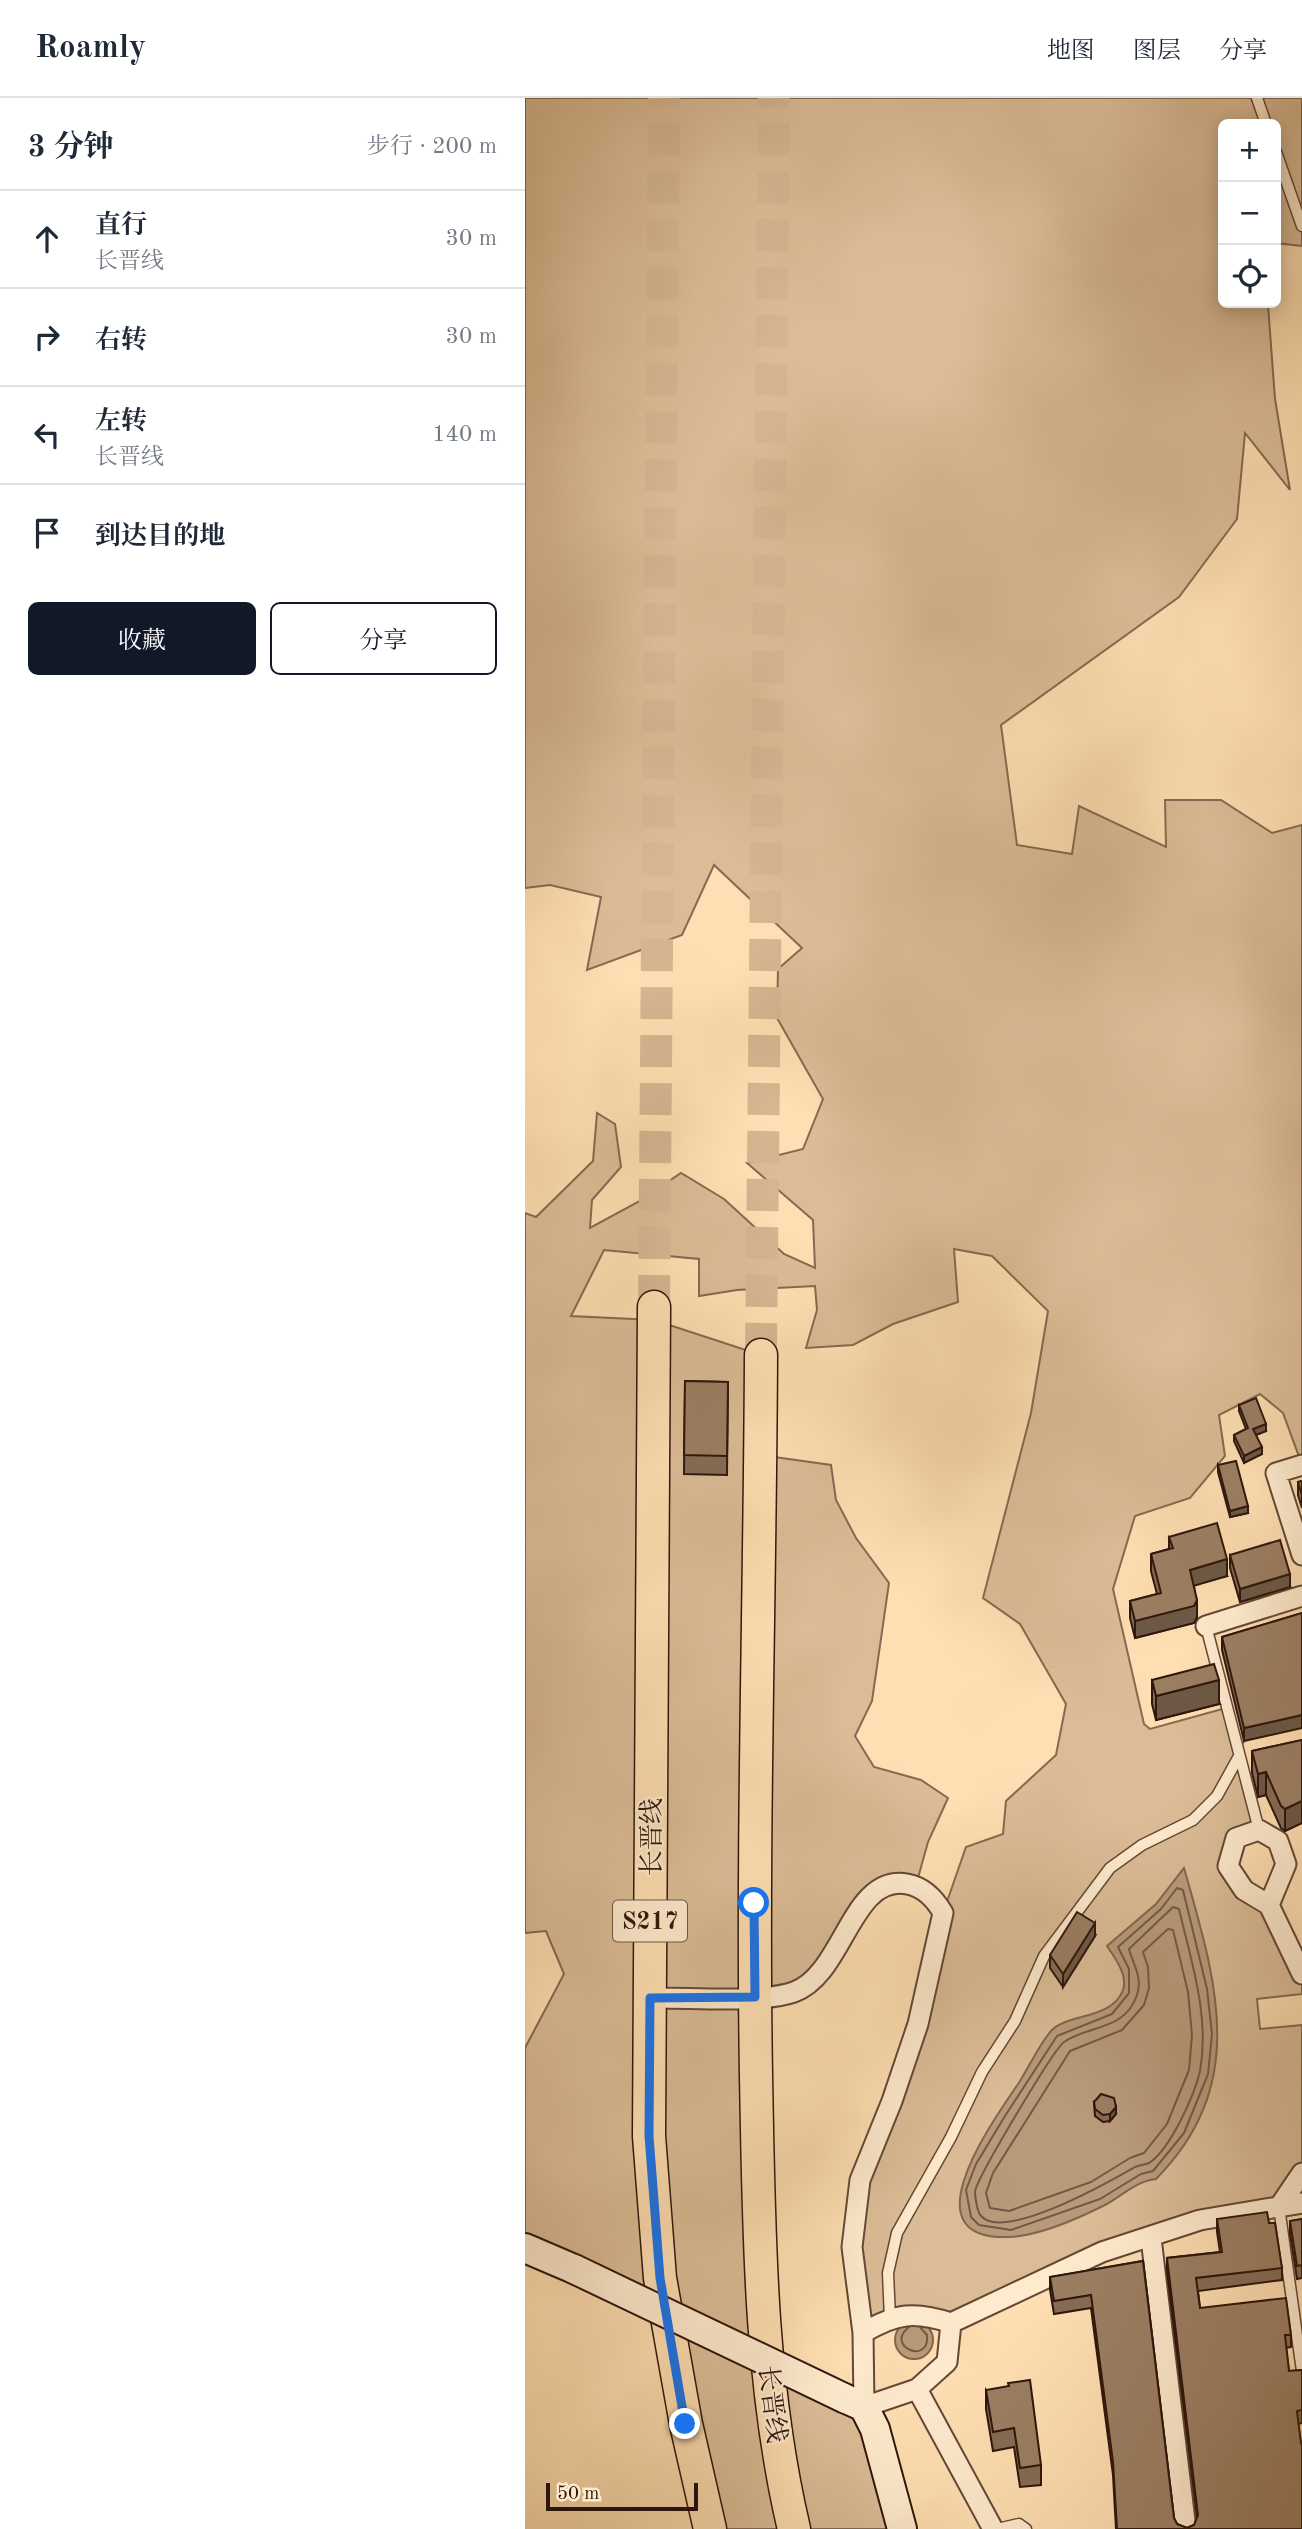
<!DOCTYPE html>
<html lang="zh">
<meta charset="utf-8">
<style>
body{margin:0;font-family:"Old Standard TT","Noto Serif SC",serif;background:#f6f6f7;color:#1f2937}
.controls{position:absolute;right:21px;top:21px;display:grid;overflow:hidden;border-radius:10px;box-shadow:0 4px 18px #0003}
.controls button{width:63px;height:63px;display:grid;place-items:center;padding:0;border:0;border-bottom:2px solid #e0e1e3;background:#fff;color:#1f2937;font:35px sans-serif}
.scale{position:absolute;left:21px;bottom:18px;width:152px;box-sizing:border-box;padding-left:7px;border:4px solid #2f160c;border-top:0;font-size:19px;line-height:24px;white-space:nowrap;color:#2f160c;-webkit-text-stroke:5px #feeacd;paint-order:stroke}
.stop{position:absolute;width:21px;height:21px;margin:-16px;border:5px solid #1a73e8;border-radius:50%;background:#fff}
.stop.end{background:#1a73e8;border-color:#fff;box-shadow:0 2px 7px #0008}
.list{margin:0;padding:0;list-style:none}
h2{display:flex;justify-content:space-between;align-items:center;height:91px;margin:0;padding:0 28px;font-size:30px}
h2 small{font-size:23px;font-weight:400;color:#747a83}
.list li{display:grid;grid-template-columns:46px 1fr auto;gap:21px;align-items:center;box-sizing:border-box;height:98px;padding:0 28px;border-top:2px solid #e0e1e3}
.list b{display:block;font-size:26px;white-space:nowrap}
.list p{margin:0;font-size:23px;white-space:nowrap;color:#747a83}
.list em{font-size:23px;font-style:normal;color:#747a83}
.actions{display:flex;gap:14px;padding:21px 28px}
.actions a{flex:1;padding:16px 0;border:2px solid #111827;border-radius:10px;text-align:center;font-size:24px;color:#111827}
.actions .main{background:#111827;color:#fff}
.icon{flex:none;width:38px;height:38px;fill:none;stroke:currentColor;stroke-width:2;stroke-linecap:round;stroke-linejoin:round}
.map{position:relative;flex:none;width:777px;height:2431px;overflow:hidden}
header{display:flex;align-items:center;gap:42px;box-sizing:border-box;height:98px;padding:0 35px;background:#fff;border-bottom:2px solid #e0e1e3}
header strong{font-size:33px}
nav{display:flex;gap:38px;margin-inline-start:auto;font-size:24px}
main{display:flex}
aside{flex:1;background:#fff}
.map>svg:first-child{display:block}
.green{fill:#dbbc96;stroke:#856951;stroke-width:2}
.water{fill:#b89a7a;stroke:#81654e;stroke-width:2}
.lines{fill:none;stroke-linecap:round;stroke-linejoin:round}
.shore{stroke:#745843;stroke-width:2}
.primary-tunnel{stroke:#d5b691;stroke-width:32;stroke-dasharray:32 16;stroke-linecap:butt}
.service-casing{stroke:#634836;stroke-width:13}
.minor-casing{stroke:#634836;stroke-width:23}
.secondary-casing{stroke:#2f160c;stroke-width:32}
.primary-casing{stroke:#2f160c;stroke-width:35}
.service{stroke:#feeacd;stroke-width:10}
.minor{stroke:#feeacd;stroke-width:19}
.secondary{stroke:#feeacd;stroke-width:28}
.primary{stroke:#fedeb2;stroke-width:32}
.secondary-bridge-casing{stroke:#2f160c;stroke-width:32;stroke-linecap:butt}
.secondary-bridge{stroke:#feeacd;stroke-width:28}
.wall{fill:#856c54;stroke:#2f160c;stroke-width:2}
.shaded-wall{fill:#6c5845;stroke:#2f160c;stroke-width:2}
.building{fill:#9b7e62;stroke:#2f160c;stroke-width:2}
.route{stroke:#1a73e8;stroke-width:9}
.labels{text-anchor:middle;stroke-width:5;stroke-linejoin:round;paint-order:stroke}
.shield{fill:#feeacd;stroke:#6d5646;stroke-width:2}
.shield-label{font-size:24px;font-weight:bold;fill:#2f160c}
.street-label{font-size:26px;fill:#2f160c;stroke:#feeacd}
</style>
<header>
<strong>Roamly</strong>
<nav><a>地图</a><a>图层</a><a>分享</a></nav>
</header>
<main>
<aside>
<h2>3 分钟<small>步行 · 200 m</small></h2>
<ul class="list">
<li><svg class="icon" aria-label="ahead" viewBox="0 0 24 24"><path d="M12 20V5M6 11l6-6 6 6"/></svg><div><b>直行</b><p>长晋线</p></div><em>30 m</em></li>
<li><svg class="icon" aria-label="right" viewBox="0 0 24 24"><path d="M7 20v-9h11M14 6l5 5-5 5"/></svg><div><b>右转</b></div><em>30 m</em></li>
<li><svg class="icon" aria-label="left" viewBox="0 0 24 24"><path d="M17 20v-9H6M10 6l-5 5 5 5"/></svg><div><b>左转</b><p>长晋线</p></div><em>140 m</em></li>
<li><svg class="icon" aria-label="arrive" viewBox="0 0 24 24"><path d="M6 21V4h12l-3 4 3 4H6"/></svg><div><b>到达目的地</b></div></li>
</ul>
<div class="actions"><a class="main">收藏</a><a>分享</a></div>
</aside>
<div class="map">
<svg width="777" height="2431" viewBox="0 0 777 2431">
<rect width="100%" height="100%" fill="#fedeb2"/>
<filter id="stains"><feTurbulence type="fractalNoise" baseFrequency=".00286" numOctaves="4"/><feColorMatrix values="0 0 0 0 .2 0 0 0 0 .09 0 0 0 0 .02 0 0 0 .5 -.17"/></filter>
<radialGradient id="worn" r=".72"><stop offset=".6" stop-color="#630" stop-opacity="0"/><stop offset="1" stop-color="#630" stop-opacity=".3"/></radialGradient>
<path class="green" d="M0 0H777V148L751 145V26H698V205L743 207 750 301 765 392 720 335 712 421 654 499 476 627 492 747 547 756 554 708 641 749 640 702H696L747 735 777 727V1367L758 1315 735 1296 694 1317 700 1358 665 1400 610 1418 588 1491 619 1626 625 1631 701 1610 734 1732 711 1740 703 1768 744 1807 777 1876V1896L732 1901 735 1931 777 1927V2105L675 2122 426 2225 410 2220 338 2235 327 2149 418 1815 441 1749 478 1736 481 1703 531 1657 541 1606 495 1526 458 1500 506 1315 523 1213 467 1158 429 1151 433 1204 368 1226 328 1247 281 1250 292 1212 290 1188 212 1192 174 1198V1161L79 1152 46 1218 129 1222 236 1257V1357L306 1367 311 1402 331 1440 364 1485 347 1603 330 1638 349 1669 396 1682 423 1700 403 1744 391 1787 367 1783 291 1876 230 1907 242 2265 339 2309 377 2431H185L141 2215 0 2150V1950L39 1876 21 1833 0 1835V1115L11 1119 68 1063 72 1015 90 1026 96 1069 67 1102 65 1130 113 1104 156 1075 199 1101 259 1156 290 1170 288 1122 222 1065 278 1051 298 1001 252 920 253 871 277 850 189 767 157 837 62 872 76 799 25 787 0 790Z"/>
<path class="water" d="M659 1770C691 1883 725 1986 631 2081 611 2083 597 2098 580 2107 554 2120 514 2138 484 2139 379 2143 471 2019 495 1983 505 1967 514 1947 526 1933 542 1915 587 1922 598 1892 603 1877 590 1860 582 1848L631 1806Z
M370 2242a19 19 0 1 1 38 0a19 19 0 1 1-38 0Z"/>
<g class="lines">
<path class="shore" d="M652 1790 658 1792 682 1891 687 1936 683 1976 659 2035 628 2073 616 2076 575 2101 486 2132 454 2127 446 2119 441 2092 451 2066 480 2018 532 1938 587 1916 604 1895V1871L593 1849 636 1811Z
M648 1809 654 1811C666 1863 685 1918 675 1973 670 1996 645 2052 624 2065 620 2067 614 2067 610 2069 589 2081 472 2149 454 2115 452 2110 450 2099 450 2094 451 2081 529 1951 539 1944 563 1927 600 1933 612 1897 618 1880 608 1866 604 1851Z
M643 1831 648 1832 663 1894 667 1937 664 1972 642 2026 619 2055 605 2060 566 2084 484 2113 465 2110 461 2095 468 2075 545 1953 597 1932 619 1907 624 1890 623 1869 618 1854Z
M384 2229C359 2248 405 2268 402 2237L395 2229"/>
<path class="primary-tunnel" d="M129 1209 139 0
M236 1257 249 0"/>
<g class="service-casing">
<path id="service" d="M732 0 741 26
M751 54 777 128
M681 1528 734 1732
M754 2109 777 2273
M365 2221 363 2175 372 2135 426 2039 457 1974 490 1923 519 1858 585 1770 617 1747 668 1722 692 1698 713 1660
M472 2431 494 2426 501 2431"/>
</g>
<g class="minor-casing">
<path id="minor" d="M777 1367 751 1375 777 1457
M681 1528 777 1498
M744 1807 761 1766 753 1743 734 1732 711 1740 703 1768 719 1792 744 1807 777 1876
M125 1900C164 1899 234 1906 269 1894 319 1876 326 1776 382 1786 399 1789 410 1801 418 1815L393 1926 367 2003 335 2082 327 2149 338 2235 339 2309 392 2291 422 2264 426 2225 577 2154 675 2122 777 2105
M754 2109 777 2075
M626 2140 661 2431
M338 2235C371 2215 390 2213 426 2225
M392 2291 468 2431"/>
</g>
<g class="secondary-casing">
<path id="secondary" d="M0 2150 49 2171
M321 2301 339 2309 350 2331 377 2431"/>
</g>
<g class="primary-casing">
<path id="primary" d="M129 1209 124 2038 135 2180 161 2326 185 2431
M236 1257C235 1497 227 1738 231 1978 234 2130 234 2283 269 2431"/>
</g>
<use href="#service" class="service"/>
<use href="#minor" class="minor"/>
<use href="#secondary" class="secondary"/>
<use href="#primary" class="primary"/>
<g class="secondary-bridge-casing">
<path id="secondary-bridge" d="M49 2171 321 2301"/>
</g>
<use href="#secondary-bridge" class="secondary-bridge"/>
</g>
<path class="wall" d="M160 1283 203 1284 202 1377 159 1376Z
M714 1307 741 1333 731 1337 737 1356 719 1365 709 1343V1337L721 1331 714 1313Z
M693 1367 723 1415 705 1419 693 1374Z
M777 1383V1410L773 1397V1384Z
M644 1439 702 1478 669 1487 672 1519 669 1525 610 1540 605 1520V1503L632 1496 626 1473V1456L644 1451Z
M705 1457 765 1489 715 1504 705 1470Z
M777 1515 719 1643 697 1552V1539Z
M627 1582 694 1606 631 1622 627 1606Z
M777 1642V1725L760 1733 756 1730 741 1697 733 1699 727 1675V1653Z
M570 1838 538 1889 525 1870V1857Z
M569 2004 591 2016 585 2023 578 2024 570 2018Z
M692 2121 744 2125 757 2170V2182L673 2193 675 2210 766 2237V2249L761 2250 764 2273 777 2272V2325L773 2326 776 2345 777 2431H591L588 2377 566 2210 529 2216 525 2192V2179L618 2163 649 2420 652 2426 662 2430 669 2427 672 2420 642 2173V2160L695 2154 692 2134Z
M777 2121V2180L772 2181 765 2136V2123Z
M461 2292 516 2367V2387L495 2389 489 2349 468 2353 461 2311Z"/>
<path class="shaded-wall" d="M741 1326V1333L728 1338V1331Z
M737 1349V1356L719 1365V1358Z
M723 1408V1415L705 1419V1413Z
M702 1461V1478L665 1489V1472Z
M765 1476V1489L715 1504V1491Z
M672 1502V1519L669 1525 610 1540V1523Z
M694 1582V1606L631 1622V1598Z
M777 1617V1630L719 1643V1630Z
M741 1674V1697L733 1699V1676Z
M777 1703V1725L760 1733V1711Z
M570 1825V1838L538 1889V1876Z
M591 2009V2016L585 2023V2016Z"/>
<path class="building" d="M160 1283 203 1284 202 1358 159 1357Z
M731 1300 741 1326 728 1331 737 1349 719 1358 709 1337 723 1330 714 1307Z
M711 1363 723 1408 705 1413 693 1367Z
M777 1383V1397L773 1384Z
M692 1425 702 1461 665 1472 672 1502 669 1508 610 1523 605 1503 636 1495 626 1456 648 1450 644 1439Z
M755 1442 765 1476 715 1491 705 1457Z
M777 1515V1617L719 1630 697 1539Z
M689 1566 694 1582 631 1598 627 1582Z
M777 1642V1703L760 1711 756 1708 741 1674 733 1676 727 1653Z
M552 1814 570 1825 538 1876 525 1857Z
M576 1996 589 2000 591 2009 585 2016 578 2017 570 2011 569 2004Z
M742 2114 744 2125H750L757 2170 671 2180 675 2210 761 2200 766 2237H760L764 2273 777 2272V2312L772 2313 776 2345 777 2344V2431H592L588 2364 566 2197 529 2203 525 2179 618 2163 649 2420 652 2426 662 2430 669 2427 673 2417 642 2160 697 2154 692 2121Z
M777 2121V2167L772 2168 765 2123Z
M505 2282 516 2367 495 2370 489 2330 468 2334 461 2292 484 2288 483 2285Z"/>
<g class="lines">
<path class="route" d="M160 2326 135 2180 124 2038 125 1900 230 1899 229 1805"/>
</g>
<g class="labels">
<rect class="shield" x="88" y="1802.5" width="74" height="41" rx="5"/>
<g class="shield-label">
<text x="125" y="1831">S217</text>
</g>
<g class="street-label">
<text transform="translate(126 1739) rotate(-90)" y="9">长晋线</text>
<text transform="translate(248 2306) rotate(83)" y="9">长晋线</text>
</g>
</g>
<rect width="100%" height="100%" filter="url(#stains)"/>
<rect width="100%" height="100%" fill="url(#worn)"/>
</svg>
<div class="controls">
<button>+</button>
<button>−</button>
<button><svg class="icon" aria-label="locate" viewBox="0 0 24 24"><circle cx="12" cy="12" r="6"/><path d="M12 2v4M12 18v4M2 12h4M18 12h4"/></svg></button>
</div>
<div class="scale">50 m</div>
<div class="stop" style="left:229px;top:1805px"></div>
<div class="stop end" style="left:160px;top:2326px"></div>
</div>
</main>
